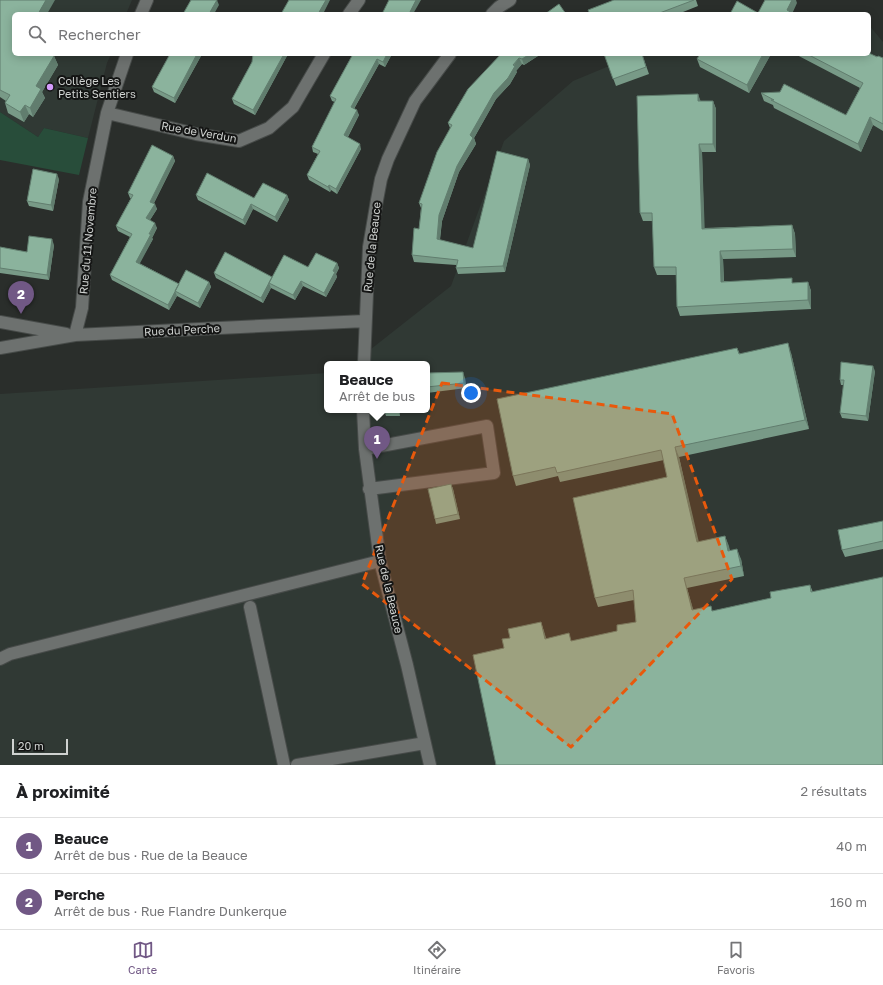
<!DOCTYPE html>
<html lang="fr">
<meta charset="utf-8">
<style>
body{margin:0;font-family:"Golos Text",sans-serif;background:#f2f2f2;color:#202124}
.scale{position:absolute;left:12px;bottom:10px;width:56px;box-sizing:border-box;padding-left:4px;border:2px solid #cfd2d0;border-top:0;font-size:11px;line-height:14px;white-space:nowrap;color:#cfd2d0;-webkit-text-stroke:3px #141514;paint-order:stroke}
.you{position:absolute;left:471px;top:393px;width:14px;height:14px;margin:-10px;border:3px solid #fff;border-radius:50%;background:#1a73e8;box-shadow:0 0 0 6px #1a73e833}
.badge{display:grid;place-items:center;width:26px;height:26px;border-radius:50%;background:#715885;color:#fff;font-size:13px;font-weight:700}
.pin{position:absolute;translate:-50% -33px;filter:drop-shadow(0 1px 2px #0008)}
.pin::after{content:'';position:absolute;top:21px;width:14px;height:12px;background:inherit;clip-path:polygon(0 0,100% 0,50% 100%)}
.popup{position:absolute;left:324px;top:361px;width:106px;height:52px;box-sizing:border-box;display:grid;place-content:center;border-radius:6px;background:#fff;filter:drop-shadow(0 1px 3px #0005);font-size:13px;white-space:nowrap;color:#757577}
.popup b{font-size:15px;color:#202124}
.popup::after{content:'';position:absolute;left:50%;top:100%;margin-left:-8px;border:8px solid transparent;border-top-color:#fff}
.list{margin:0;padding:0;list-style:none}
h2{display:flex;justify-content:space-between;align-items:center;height:52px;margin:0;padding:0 16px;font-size:17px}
h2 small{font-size:13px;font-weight:400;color:#757577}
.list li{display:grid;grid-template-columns:26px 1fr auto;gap:12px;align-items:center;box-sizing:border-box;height:56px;padding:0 16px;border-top:1px solid #e0e0e0}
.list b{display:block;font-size:15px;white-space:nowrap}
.list p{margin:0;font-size:13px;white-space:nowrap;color:#757577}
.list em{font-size:13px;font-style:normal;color:#757577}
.icon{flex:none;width:22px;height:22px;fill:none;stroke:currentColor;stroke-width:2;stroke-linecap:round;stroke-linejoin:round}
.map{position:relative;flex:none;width:883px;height:765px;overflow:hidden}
.search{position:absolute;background:#fff;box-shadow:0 2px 10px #0003;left:12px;right:12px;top:12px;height:44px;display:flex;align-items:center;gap:10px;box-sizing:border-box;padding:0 14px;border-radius:6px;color:#757577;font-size:15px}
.sheet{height:164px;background:#fff}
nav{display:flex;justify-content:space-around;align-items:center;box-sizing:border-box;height:56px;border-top:1px solid #e0e0e0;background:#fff;font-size:11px;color:#757577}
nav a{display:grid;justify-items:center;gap:2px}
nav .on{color:#715885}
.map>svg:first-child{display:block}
.built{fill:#303934}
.green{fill:#284d3a}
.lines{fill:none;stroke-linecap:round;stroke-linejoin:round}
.minor-casing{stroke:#474b49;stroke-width:14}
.minor{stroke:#6d716f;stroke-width:12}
.wall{fill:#789a87}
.shaded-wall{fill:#617d6e}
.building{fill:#8bb39d;stroke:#617d6e}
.marked{fill:#e8590c;fill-opacity:0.2;stroke:#e8590c;stroke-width:3;stroke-dasharray:8 5;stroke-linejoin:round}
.poi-dot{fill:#d49cfc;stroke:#141514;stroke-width:1.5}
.labels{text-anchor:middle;stroke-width:4;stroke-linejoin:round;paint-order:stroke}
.poi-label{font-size:11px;fill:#cfd2d0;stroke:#141514;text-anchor:start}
.street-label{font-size:11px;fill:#cfd2d0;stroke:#141514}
</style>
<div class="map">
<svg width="883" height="765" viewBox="0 0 883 765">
<rect width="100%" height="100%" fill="#2a2e2b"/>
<path class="built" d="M0 0H132L126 14H14V54H111L107 63 88 138 44 128 38 137 0 112Z
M869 25 883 42V765H0V394L327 373V410H427V364H352L451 286 504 141 573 81 638 54H869Z"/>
<path class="green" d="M0 112 38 137 44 128 88 138 79 175 0 160Z"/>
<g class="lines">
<g class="minor-casing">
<path id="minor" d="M141 14 147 0
M349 14 359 0
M492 14 499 7 510 0
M107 113 196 134 239 141 269 128 293 107 324 54
M0 322 66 334
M75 335 82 308 89 202 107 113 127 54
M0 348 75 335 365 321
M364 364 369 247 377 200 381 179 388 159 415 101 450 54
M363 410 365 449 380 561 407 665 430 765
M365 449 487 426 494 473 369 489
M250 607 284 765
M0 659 10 654 380 561
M297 765 425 743"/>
</g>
<use href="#minor" class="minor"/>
</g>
<path class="wall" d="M0 0 14 54 54 56 58 65 42 92 45 98 33 117 29 114 24 122 8 113 5 103 6 101 0 97Z
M614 0H696L698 6 678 14H590Z
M170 54H200L201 56 175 103 154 92 152 87Z
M253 54H288L255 115 234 104 232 99 252 62Z
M353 54H392L385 67 379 64 354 109 359 115 348 137 361 149 337 194 331 190 330 192 309 180 307 175 318 154 313 152 312 147 335 102 332 101 330 96Z
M501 54H541L524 65 522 64 516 71 517 72 510 84 496 99 474 138 476 144 459 172 442 221 440 240 473 248 528 159 530 165 505 272 458 274 456 268V265L414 262 412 255 419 229 421 208 419 203 450 128 448 123Z
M604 54H642L649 74 616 86Z
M700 54H771L749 93 700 67 697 59Z
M795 54H869L883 58V131L873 125 861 152 774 108 773 105 764 101 761 93 846 115 860 88Z
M698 94 700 101H713L716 109V152H702L704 228 792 225 795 234 796 257 723 259 724 281 794 283 808 282 811 291V309L680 316 677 307 676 275H657L654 267 653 221H643L640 213Z
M173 156 175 161 154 203 157 209 150 220 157 228 152 238 153 239 139 263 179 284 209 282 211 287 200 308 177 296 169 310 112 280 110 275 130 237 118 231 116 226 131 198H130L128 193Z
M59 179 53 211 29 206 27 201Z
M196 195 254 198 287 195 289 200 277 222 253 209 245 225 198 200Z
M54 245 49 280 0 273V247L27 252Z
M337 263 339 268 336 274 337 277 326 297 303 286 295 300 271 288 263 303 216 278 214 273 272 277 308 267Z
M737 348 740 354 791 353 809 429 679 457 698 542 725 536 730 551 741 559 744 576 687 588 693 610 712 611 771 598 810 585 883 765 504 648 510 638 541 622 546 639 572 641 617 631 636 622 634 600 598 607 595 598 667 477 664 460 560 482 558 476 516 486 513 476Z
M875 371 868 421 842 418 840 413 844 385H841L840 380Z
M427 373 465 378 466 388 427 393Z
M384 410H400V416H386Z
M451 484 453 489 460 519 436 524 435 519Z
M883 521V549L845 557 842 550Z"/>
<path class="shaded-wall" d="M46 0H55L47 14H38Z
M217 0 219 5 214 14H209Z
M326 0H330L323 14H318Z
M416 0H421L413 14H409Z
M792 0H796L797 3 792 14 787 10Z
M197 54H200L201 56 175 103 174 98Z
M284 54H288L255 115 253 110Z
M387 54H392L385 67 383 62Z
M530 54H541L524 65 522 59Z
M763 54H771L749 93 747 85Z
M54 56 58 65 42 92 45 98 33 117 30 108 36 86Z
M519 58 522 64 516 71 517 72 510 84 496 99 474 138 476 144 459 172 442 221 439 245 437 239 439 215 457 166 470 135 494 93Z
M377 59 379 64 352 112 351 107Z
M698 94 701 102 698 101Z
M713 101 716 109V152L713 144Z
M25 105 29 114 24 122 20 112Z
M357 110 359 115 346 140 344 135Z
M870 117 873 125 861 152 858 144Z
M360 144 361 149 337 194 336 189Z
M699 144 702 152 705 237 702 229Z
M173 156 175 161 152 207 150 202Z
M528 159 530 165 505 272 503 266Z
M57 174 59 179 53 211 51 205Z
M329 185 331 190 330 192 328 187Z
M287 195 289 200 277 222 275 217Z
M155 204 157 209 148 223 146 218Z
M251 204 253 209 245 225 243 220Z
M155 223 157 228 152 238 153 239 138 267 136 262Z
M792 225 795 234 796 257 793 249Z
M52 239 54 245 49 280 47 275Z
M720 251 723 259 724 290 721 282Z
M337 263 339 268 336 274 337 277 326 297 324 293 333 271Z
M272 277 269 283 271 288 263 303 261 298Z
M301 281 303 286 295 300 293 295Z
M209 282 211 287 200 308 198 303Z
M808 282 811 291V309L808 300Z
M179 284 175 291 177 296 169 310 168 305Z
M788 343 791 353 809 429 805 420Z
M873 366 875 371 868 421 866 416Z
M463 372 465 378 466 388 464 383Z
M398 410H400V416L398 411Z
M675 447 679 457 701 551 697 542Z
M451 484 453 489 460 519 458 514Z
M725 536 729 546 732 561 728 551Z
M737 549 741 559 744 576 741 566Z
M684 578 687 588 696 619 692 610Z
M541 622 544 631 549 648 545 639Z"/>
<path class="building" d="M0 0H46L38 14H14V54H51L54 56 36 86 41 89 30 108 25 105 20 112 5 103 10 95 0 90Z
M191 0H217L209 14H183Z
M289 0H326L318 14H281Z
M389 0H416L409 14H382Z
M614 0H694L657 14H590L588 10Z
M765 0H792L787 10 794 14H730L737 1 758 13Z
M559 4 566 14H545Z
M869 53 877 57 878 56 883 58V124L870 117 858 144 771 100H774L761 93 780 92 784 84 846 115 863 83 807 54H869Z
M170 54H197L174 98 152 87Z
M253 54H284L253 110 232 99 252 62Z
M353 54H387L383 62 377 59 351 107 357 110 344 135 360 144 336 189 329 185 328 187 307 175 320 151 312 147 336 99 330 96Z
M501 54H530L522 59 519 58 513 65 515 66 508 78 494 93 470 135 473 138 457 166 439 215 437 239 473 248 497 151 528 159 503 266 456 268 458 260 412 255 414 228 419 229 422 204 419 203 437 152 452 125 448 123 468 89Z
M604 54H642L646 67 613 79Z
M700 54H763L747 85 697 59Z
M698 94V101H713V144H699L702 229 792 225 793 249 720 251 721 282 792 278V283L808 282V300L677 307 676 267H654L652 213H640L637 96Z
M152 145 173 156 150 202 155 204 146 218 155 223 149 234H151L136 262 179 284 168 305 110 275 132 234 116 226 133 195 128 193Z
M33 169 57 174 51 205 27 201Z
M207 173 254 198 263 183 287 195 275 217 251 204 243 220 196 195Z
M29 236 52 239 47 275 0 268V247L27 252Z
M225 252 272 277 261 298 214 273Z
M316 253 337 263 333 271 335 272 324 293 301 281 293 295 269 283 284 255 308 267Z
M186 270 209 282 198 303 175 291Z
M788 343 805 420 675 447 697 542 725 536 728 551 737 549 741 566 684 578 692 610 711 606 712 611 771 598 770 592 810 585 811 592 883 577V765H496L473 655 504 648 502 639 510 638 508 629 541 622 545 639 569 633 571 641 617 631V625L636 622 633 590 595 598 573 498 667 477 661 450 557 473 555 467 513 476 497 399 737 348 739 354Z
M841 362 873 366 866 416 840 413 844 380H840Z
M463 372 464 383 427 387V373Z
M384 410H398V411H384Z
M451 484 458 514 435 519 428 489Z
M883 521V541L842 550 838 530Z"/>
<path class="marked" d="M442 383 672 414 732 579 571 747 362 584Z"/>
<circle class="poi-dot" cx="50" cy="87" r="4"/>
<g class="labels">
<g class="poi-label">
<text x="58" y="85">Collège Les<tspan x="58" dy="13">Petits Sentiers</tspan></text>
</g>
<g class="street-label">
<text transform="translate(199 132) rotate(10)" y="4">Rue de Verdun</text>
<text transform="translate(88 241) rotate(-85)" y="4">Rue du 11 Novembre</text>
<text transform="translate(372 247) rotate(-84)" y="4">Rue de la Beauce</text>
<text transform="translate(182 330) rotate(-3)" y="4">Rue du Perche</text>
<text transform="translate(389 589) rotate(77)" y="4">Rue de la Beauce</text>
</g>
</g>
</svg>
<div class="scale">20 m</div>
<div class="you"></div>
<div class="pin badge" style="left:377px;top:459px">1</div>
<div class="popup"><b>Beauce</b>Arrêt de bus</div>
<div class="pin badge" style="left:21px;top:314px">2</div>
<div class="search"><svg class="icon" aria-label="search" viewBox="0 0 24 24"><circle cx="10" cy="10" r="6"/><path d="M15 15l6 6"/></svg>Rechercher</div>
</div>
<section class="sheet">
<h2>À proximité<small>2 résultats</small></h2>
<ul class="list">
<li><span class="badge">1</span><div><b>Beauce</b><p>Arrêt de bus · Rue de la Beauce</p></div><em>40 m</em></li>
<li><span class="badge">2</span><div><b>Perche</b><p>Arrêt de bus · Rue Flandre Dunkerque</p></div><em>160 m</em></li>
</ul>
</section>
<nav>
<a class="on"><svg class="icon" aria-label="map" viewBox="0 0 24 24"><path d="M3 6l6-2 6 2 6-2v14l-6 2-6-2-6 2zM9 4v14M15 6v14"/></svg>Carte</a>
<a><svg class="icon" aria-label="directions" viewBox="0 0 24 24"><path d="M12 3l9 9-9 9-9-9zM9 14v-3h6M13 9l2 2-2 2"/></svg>Itinéraire</a>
<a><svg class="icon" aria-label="saved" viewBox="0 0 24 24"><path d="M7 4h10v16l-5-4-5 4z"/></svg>Favoris</a>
</nav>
